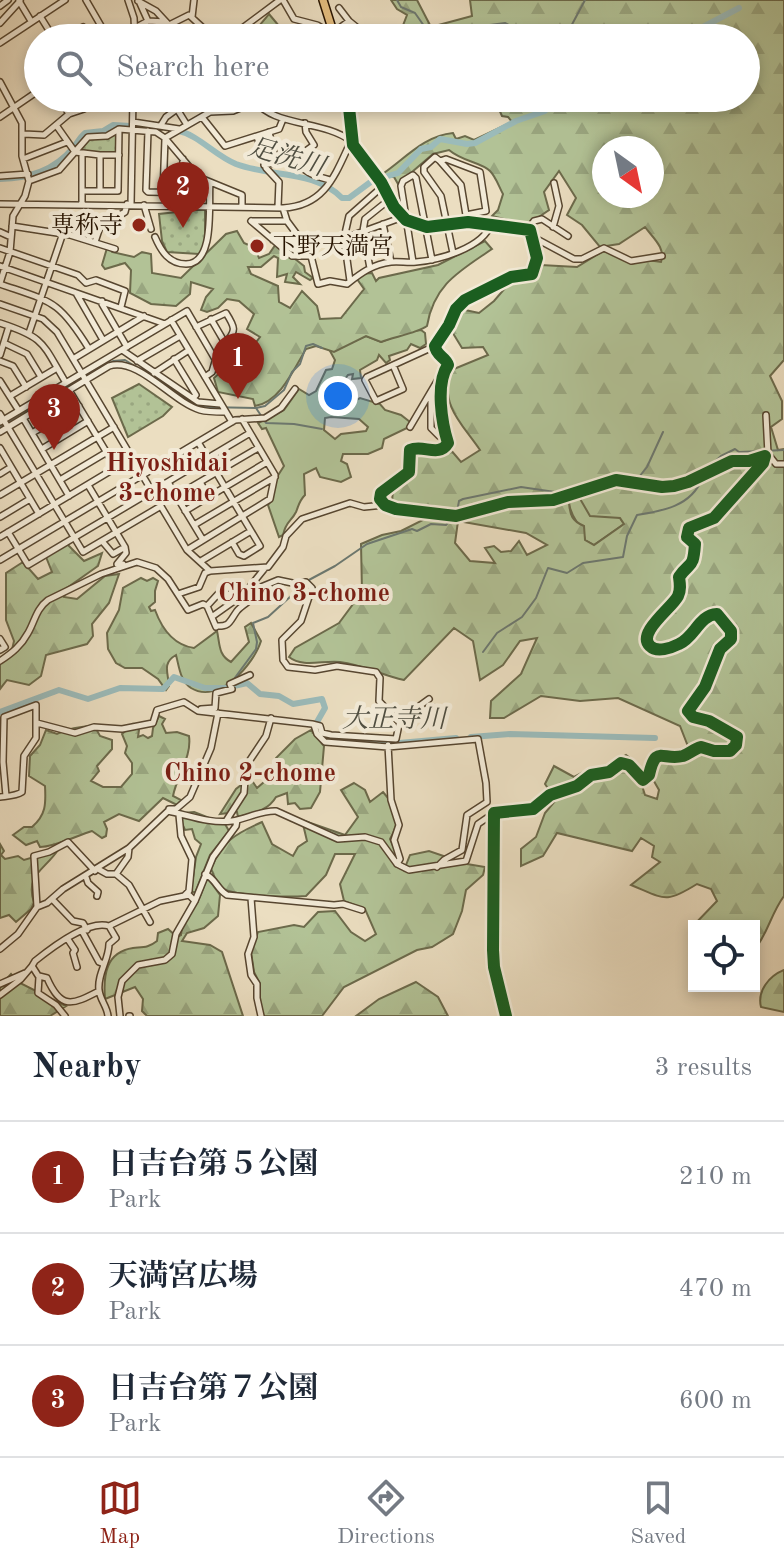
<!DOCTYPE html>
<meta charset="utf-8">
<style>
body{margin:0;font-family:"Old Standard TT","Noto Serif JP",serif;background:#f2f2f3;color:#1f2937}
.controls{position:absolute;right:24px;bottom:24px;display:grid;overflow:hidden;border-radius:0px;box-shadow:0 4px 12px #0003}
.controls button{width:72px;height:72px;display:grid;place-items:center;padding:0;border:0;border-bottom:2px solid #e0e1e3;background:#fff;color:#1f2937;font:40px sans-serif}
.compass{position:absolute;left:592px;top:136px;width:72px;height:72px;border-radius:50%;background:#fff;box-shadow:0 4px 12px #0003;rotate:147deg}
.you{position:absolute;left:338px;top:396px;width:28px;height:28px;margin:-20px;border:6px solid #fff;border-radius:50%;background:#1a73e8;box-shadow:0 0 0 12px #1a73e833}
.badge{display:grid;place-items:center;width:52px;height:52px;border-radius:50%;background:#8f2418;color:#fff;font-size:26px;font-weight:700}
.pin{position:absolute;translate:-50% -66px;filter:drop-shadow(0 2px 4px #0008)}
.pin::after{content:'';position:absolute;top:42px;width:28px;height:24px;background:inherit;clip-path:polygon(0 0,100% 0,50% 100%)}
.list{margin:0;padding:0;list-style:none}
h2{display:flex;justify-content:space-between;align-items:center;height:104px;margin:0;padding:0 32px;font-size:34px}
h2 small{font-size:26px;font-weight:400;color:#747a83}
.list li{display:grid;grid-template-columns:52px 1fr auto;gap:24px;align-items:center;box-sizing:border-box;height:112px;padding:0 32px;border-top:2px solid #e0e1e3}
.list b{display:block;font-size:30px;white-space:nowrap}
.list p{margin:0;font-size:26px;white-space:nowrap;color:#747a83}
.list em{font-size:26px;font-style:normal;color:#747a83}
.icon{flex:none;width:44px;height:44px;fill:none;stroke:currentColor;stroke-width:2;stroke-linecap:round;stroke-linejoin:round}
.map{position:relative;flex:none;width:784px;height:1016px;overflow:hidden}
.search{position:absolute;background:#fff;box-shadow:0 4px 12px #0003;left:24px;right:24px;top:24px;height:88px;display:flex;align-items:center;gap:20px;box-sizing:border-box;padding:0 28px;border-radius:44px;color:#747a83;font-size:30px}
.sheet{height:440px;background:#fff}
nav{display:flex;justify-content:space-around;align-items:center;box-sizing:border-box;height:112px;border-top:2px solid #e0e1e3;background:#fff;font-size:22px;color:#747a83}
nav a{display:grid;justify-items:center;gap:4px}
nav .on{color:#8f2418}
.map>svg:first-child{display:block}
.grass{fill:#b2c296;stroke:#6c6a4b;stroke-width:2;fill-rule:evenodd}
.forest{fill:url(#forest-firs);stroke:#6c6a4b;stroke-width:2;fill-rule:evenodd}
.park{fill:url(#park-dots);stroke:#6c6a4b;stroke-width:2}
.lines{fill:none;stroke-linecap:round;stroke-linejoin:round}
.stream{stroke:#6c7870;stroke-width:2}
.river{stroke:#9bbbba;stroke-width:6}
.minor-casing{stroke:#574630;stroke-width:8}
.major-casing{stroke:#261300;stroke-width:10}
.minor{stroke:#f2ead7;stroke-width:5}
.major{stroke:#e6bf80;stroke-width:7}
.cycleway-casing{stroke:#f2ead7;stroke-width:17}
.cycleway{stroke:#1b5e20;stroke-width:12}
.poi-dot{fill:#8f2418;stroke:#f2ead7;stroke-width:3}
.labels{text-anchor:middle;stroke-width:8;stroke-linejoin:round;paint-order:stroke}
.poi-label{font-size:24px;fill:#261300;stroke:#f2ead7;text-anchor:end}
.water-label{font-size:26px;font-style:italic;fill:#4f4e41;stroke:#f2ead7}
.neighbourhood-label{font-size:26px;font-weight:bold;fill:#7a1f14;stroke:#f2ead7}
</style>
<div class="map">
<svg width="784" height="1016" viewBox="0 0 784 1016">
<defs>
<pattern id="forest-firs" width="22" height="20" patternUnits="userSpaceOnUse" patternTransform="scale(2)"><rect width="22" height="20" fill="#b2c296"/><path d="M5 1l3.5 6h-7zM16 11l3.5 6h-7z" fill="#99a680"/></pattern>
<pattern id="park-dots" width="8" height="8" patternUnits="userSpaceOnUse" patternTransform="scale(2)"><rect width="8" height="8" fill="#b2c296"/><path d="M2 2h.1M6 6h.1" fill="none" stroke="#99a680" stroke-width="1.8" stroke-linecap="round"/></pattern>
</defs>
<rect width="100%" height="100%" fill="#ebdec1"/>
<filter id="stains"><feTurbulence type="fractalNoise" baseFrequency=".0025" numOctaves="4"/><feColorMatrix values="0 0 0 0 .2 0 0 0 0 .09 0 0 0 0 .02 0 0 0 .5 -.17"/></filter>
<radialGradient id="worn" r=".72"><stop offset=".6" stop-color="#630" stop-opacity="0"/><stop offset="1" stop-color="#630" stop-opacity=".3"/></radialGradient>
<path class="grass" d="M421 330 425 333 426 344 420 348 411 344 407 350 389 356 390 360 386 363 379 355 377 360 360 370 361 378 352 379 353 374 348 375 337 390 340 402 349 404 360 398 380 404 385 410 401 415 410 422 407 428 384 439 382 448 368 454H343L341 461 347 464 351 477 341 482 320 477 316 468 304 474 305 495C299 501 299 505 296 512 291 522 286 521 283 535L279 537 268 505 272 500 277 477 284 466 266 428 262 429 258 423 284 410 299 389 309 395 316 391 326 370 332 369 335 360 330 351 366 336 381 342 407 332ZM331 417 359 419 368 427 366 431 341 434 335 439 324 430 325 418Z
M579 497 620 518 624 524 594 545 585 540C582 524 571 520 569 503Z"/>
<path class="forest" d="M391 0H417L431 27 472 16 470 0H784V360L770 376 782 401V419L771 427 778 450 784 449V896C771 913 768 934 754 950V926L692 927 717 901 711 889 697 884C665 904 665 899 631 885L660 862 652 857 654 846 641 838 632 851 557 833 543 856 521 866V849L536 837 545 813 556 800 545 784 554 766 574 777 591 768 599 780 614 777 621 758 626 755 634 761 645 795 657 799 659 790 651 776 654 756 689 749 680 726 618 698 580 701 541 696 504 718H490L491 701 521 674 537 638 520 641 503 665 480 680 473 641 454 628 404 680C381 675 364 665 340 662 323 660 303 668 289 657L295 648 339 623 362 592 361 544 382 535 401 531 433 515V506L392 502 393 490 414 473 413 454 417 450 434 456 450 449 461 462 480 450C460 421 442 408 449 371L488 355 483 347 462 348 451 330 460 309 479 313 494 301 514 278H531L541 265 577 267 603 251 617 254 631 264 647 260 661 262C666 248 653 238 645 227L619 244 600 247 582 225 567 215 576 198 559 171 544 192 549 210 527 225 492 216 498 210 503 194C499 187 496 177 490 171 481 162 463 162 449 150L433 154 398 184 394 177 381 175C405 159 423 136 453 133L456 139 465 136 474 140 512 122 508 117 502 116 494 98H746V38H419L416 33 409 34 402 28 407 15 397 9ZM604 148H652V196H604ZM579 497 590 516 620 518 624 524 594 545 585 540 584 526C572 521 570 515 569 503ZM458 521 526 533 547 545 527 555 519 541 511 551 501 552 494 546 485 548 495 563 470 561 455 543Z
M237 231 244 243 255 248 259 258 269 254 276 244 304 266 305 272 313 278 310 280 296 272 293 277 300 284 285 282 287 274 277 277 278 258 274 256 261 267H248L251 274 278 286 279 302 290 308 302 291 317 306 320 319 341 318 364 289 357 279 360 274 372 273 376 281 379 278 438 265 485 241 492 249C460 271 434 284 427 326 417 333 394 337 381 342L366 336 334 352 316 346 306 349C294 369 280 402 255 406L253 399 218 392 214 378 226 367 247 354 260 337 247 329 254 314 239 301 227 299 218 308 207 312 201 310 206 297 213 289 191 282 190 294 176 306 151 304 130 293 131 270 125 263 105 269 102 265 107 248H110L112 252 134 257 142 252 151 254 152 273 181 278 226 234Z
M67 544 84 561 102 553 98 566 67 588 64 597 77 599 105 576 119 574 109 603 92 624 93 636 87 644 46 655 41 676 29 685 7 680 0 689V660L11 654 14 641 6 620V573L23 562 38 579 52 572 46 557Z
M141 578 147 581 153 578 158 581 155 591V602L149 607 151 611 155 610C162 629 173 645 194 648L217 631C220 644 218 655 231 662L249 642 245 627 251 623 261 641C254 664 219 705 191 688 180 681 179 666 176 655 162 663 168 672 169 686L166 690 158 679 142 668H125L116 663 108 649 107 633 119 610 123 588Z
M159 716 165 719 162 724 166 733 177 732 189 736C192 757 177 775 173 796L181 800 177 805 163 798 139 821 119 814 104 822 107 829 106 836 102 838 92 831C76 836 55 847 40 847L37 841 26 845 13 835 24 827H32C46 815 46 804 45 786L29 776 30 756 40 745 46 730 57 734C69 727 81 728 94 725L100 736 112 740V749L97 766 99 771 91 781 103 787H121L132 774V763L125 753 127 746 122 734 133 724 139 730 138 737 143 735 148 738 152 736 153 728Z
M311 730 324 746 320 792 311 808 300 809 295 803 288 804 287 793 276 797C268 811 253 813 238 817L237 812 220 814 236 789 250 778 257 788 278 770 276 758 295 739Z
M354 783 365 790 370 802 383 792C398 809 402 818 390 839L404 870 410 855 429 851 467 864 485 867 483 875 466 890 462 911 453 934 432 947 417 950 344 987 322 1016H263L258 999 260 984 254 972 251 952 258 932 294 925 304 927 318 912 335 911 351 932 365 941 376 934 365 909 344 901 340 884 355 854H335L326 875 306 896C291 897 230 897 221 887 216 883 214 875 211 869 222 841 235 834 262 822L272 844 293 856 298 847 307 841 302 820 345 835 358 817 341 790Z
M194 812 225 824 229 831 210 855 195 893 191 891 196 857 201 844 195 839 192 829 185 830 181 821 183 813Z
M0 844 4 851 1 855 5 859 18 856 24 860 58 850C44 871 25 874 34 903L31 909 16 922 9 915 0 918Z
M207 877 220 895 218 916 204 928 187 933 182 941 210 945 222 952 243 1016H147L142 1011 143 999 135 987 105 999C103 975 106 952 133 948 144 947 148 948 157 941L158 933 168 929 177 937 181 935C182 922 189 913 196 904 201 897 204 886 207 877Z
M784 970V1012L761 1007C757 991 769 976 784 970Z
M11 974 18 982 66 1006 50 1016H0V986Z
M416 982 438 997 448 1016H356L379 999Z"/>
<path class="park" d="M269 14 289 38H249Z
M117 131 116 153 78 151 87 139Z
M205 209V245L199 254 167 252 162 241 159 214Z
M139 384 172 407 163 416 128 437 112 398Z"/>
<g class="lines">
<path class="stream" d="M397 0 401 7 415 13 429 33 505 23 531 36 568 32 585 0
M88 375 113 361 125 360 195 404 205 407 256 408 266 423 294 424 322 429
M256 408 265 406 284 390 292 372 300 364 306 346 313 344 322 348
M0 427 81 379
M706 469 721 456 735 449 739 452 784 450
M457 512 459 501 463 499 521 487 555 492 613 475 639 477 647 467 663 432
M307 581 335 566 367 544 412 529 417 531 431 524 446 525 453 517
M483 652 497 633 522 617 536 598 548 568 567 573 583 563 623 557 627 536 637 515C663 511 691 506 702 479
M234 679 256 649 257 642 253 623 268 617 303 585"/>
<path class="river" d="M682 38 739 8
M176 130C199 135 214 155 236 164 270 177 315 170 342 198H349L372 181 398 173 421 149 431 147 440 139 467 144 475 143 516 121 545 111 551 105 553 98
M0 179C30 178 54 171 74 147 78 142 80 137 85 133L103 131 113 125 149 127
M0 712 59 690 88 699 120 688 163 689 174 677 205 688H225L247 683 260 694 279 696 293 704 322 699 325 708 317 722 322 736 399 743 456 738
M471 737 510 734 655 738"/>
<g class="minor-casing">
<path id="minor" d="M86 0 108 38
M128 0 134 18 135 38
M283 0 294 19 317 25 334 35
M19 1 31 21
M138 1 156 11 181 38
M0 6 8 0
M339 8 349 21
M40 16 53 37 62 32 66 38
M192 17 194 0
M148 21 166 22
M0 23 20 1
M169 25 189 15 214 38
M137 28 143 38
M333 33 349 21 370 38
M65 37 83 27 90 38
M116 38 148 21 139 1
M229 38 280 0
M0 43 65 0
M0 82 22 123V156L29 181 25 196 13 216 10 252 0 283
M59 98 69 114 84 109 100 98
M183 98 186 102 192 98
M197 98 210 112
M186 102 177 109 187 125
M0 117 38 91
M202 117 225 146 279 129 283 119
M133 122 179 129
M305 123 306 132 314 145 296 158C302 173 316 176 330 180
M56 125 75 152 100 155
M161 125 166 117 177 109
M148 131 146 190 148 192 197 193
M269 132 276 162
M24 134 44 135 69 114
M257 136 266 168 279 182 278 207
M165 138 210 112 233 111 255 102
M23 159 67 142
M440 161 461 185 466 215
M264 165 292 159
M0 176 28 174
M29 181 59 170 88 137 107 136 119 129 156 132 165 138 198 177 242 195V207
M82 191H118L119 129
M100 191V155H119
M163 193 165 139
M182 193 183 159
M0 204 283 208C325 206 335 175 351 141 322 119 272 128 253 98
M82 204V154
M131 204 133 98
M144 205 151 229
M197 206 198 177
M283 208 287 221 310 252 318 284 330 281 347 284C361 273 373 264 391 262 399 261 408 263 416 262 439 260 483 248 491 224
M251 221 292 256H312
M252 221H287
M383 224 391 262
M12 226 70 235 115 249
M553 227 559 206 554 183
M528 229 534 221 542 219 568 236
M0 232 11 237
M155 237C161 251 169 264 186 264 216 264 208 203 210 182
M533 237 574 259H582L604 248 631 261 662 256
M345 238 403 217
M273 240H302
M95 242 100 227 125 212 127 204
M0 248 78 275 86 283 96 280 125 291 121 307
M453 253 441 196 424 172V167L435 157 440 161 446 159 480 172 486 211 466 215 468 222
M413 262 401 186 403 181 413 175 416 178 432 260
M0 266 165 324
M370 268 363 231 365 219 390 199
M350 281 344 238 349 216 383 186
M0 284C52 302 59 300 89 349
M76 293 103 340
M102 301V304L127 347
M0 304 43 319 57 332 187 550 210 571
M171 320 232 422
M0 323C46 338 42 343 66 383
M196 327 226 313C235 327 237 331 225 343
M29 333 63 233
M4 343 27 354 41 377
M122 350 198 402 220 404
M0 355 9 326
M73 359 144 316
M174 359 196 395 193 398
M0 361 13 366 26 387
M137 361 180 336
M393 365 403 389 376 401 365 380 367 377 435 346
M154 373 189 350
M205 377 212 372 217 355 225 343 211 319
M0 381 19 411
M69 390 116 468
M431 394V428L439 436 447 438
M10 396 57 368
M0 414 83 552 161 506
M766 415 768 454 776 464H784
M23 418 69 496
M0 422 187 311 215 359
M410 427 443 371
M0 432 109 366C139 357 172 402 200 410 207 412 217 412 225 412
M32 433 79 406
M198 442 260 546 244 556 239 554 232 542
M0 448 39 514
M42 449 88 421
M0 474 11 467
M60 480 107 452
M168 482 203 540
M200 482 209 497
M88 485 125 547 113 554 102 541
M0 495 114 427
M176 496 258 448
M185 511 267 462
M0 517 30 499
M194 525 275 477
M8 532 28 565 250 433
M0 537 132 458
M187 550 270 499 275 475 242 419
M0 560 235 420 265 418 281 408 295 389
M201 561 251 531
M123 564H117L126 553 125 547
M178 594 199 587 205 573 210 571 268 567 283 547 286 536 302 519 350 503 364 507 384 505
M244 594 278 580 297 584 306 582 312 588 301 621 282 640 283 660 288 667 315 670 337 666 376 672 380 678 379 701 397 720H400L429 699
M207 606 218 594 224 597 238 590
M213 616 244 594 265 568
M216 626C230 627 229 622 237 611 241 606 249 602 254 597
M0 639 5 647 0 650
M0 661C12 653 21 646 28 633 35 621 36 609 48 600L101 574 137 562 156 568 168 579 188 610 203 604 207 606 216 627
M201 709 215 708 216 693 232 689 230 684 250 675
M37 723 75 733 94 727 122 729 153 723 157 710 184 702 198 711 312 724 320 726 322 733 331 735 396 739 400 720 432 707 442 710
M314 725 317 734 325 742 388 747 478 739 486 783 487 802 467 815 462 850 444 860 437 867
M388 745 391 800 399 825 394 840 400 859 397 864
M0 797C8 796 16 796 22 792L24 756 36 738V705L4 717 3 762 6 796
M169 809H176L190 797 211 748 218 713
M179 815 181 836 192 859 189 891 184 896
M226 821 244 793 246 766 266 736 271 718
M98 869 107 874H116L129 885 150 922
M116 874 128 857 129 848
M205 874C216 879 217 889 227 895L334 905 343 904 362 910
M86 877 88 883 98 892 97 896
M251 898 254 937 248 954 251 975 257 984V998L261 1016
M52 899 73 921 83 923 87 930
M37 907 34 856 49 852 68 842 95 871
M82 931 99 962 104 964
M67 938 75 950 73 953 77 967
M0 949 18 934 37 907 47 903 63 889 129 848 168 811C188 815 210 824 232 821 246 819 262 810 276 811L338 839 365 837 381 842 397 864 409 870 466 861 478 824 494 813
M39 976 47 978C61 1010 72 1005 99 991
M0 984 25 973
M0 995 21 979 32 966
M65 1016 56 1005 38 993 39 977 32 966 35 961C51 948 89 919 109 926L160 901 189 895 195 901
M108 1016C107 1006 100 1000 99 990 97 974 109 960 109 944L116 938 109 926
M120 1016 118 997 122 981 138 965 165 960 172 954 176 934 195 901 213 857 236 826 237 820
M129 1016H130"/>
</g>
<g class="major-casing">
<path id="major" d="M323 0 335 38
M348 98 353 145 381 182 394 207 406 220 427 227 468 222 530 230 537 258 532 274 511 277 465 300 456 309 449 325 435 346C436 356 446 357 448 365 435 384 442 424 448 443 439 458 423 444 410 450L409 472 381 493 380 499 385 505 396 509 456 516 508 502 553 500 616 480 662 487 674 486 688 482 732 461H749L765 456 763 463 714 518 689 528 687 537 695 544C693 570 691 560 679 577 680 584 681 590 678 596 673 607 636 633 650 646 657 653 671 648 679 644 695 637 699 615 717 614L731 631V639L720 649 705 687 688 711 693 717 709 721 737 737 736 745 730 751H714L701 747C694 749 689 754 683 756 662 761 656 744 649 775L643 780 629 765 621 763 609 772 591 775 577 786 550 795 533 809 494 813 493 950 494 967 506 1016"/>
</g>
<use href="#minor" class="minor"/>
<use href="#major" class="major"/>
<g class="cycleway-casing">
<path id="cycleway" d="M348 98 353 145 381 182 394 207 406 220 427 227 468 222 530 230 537 258 532 274 511 277 465 300 456 309 449 325 435 346C436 356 446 357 448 365 435 384 442 424 448 443 439 458 423 444 410 450L409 472 381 493 380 499 385 505 396 509 456 516 508 502 553 500 616 480 662 487 674 486 688 482 732 461H749L765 456 763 463 714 518 689 528 687 537 695 544C693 570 691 560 679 577 680 584 681 590 678 596 673 607 636 633 650 646 657 653 671 648 679 644 695 637 699 615 717 614L731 631V639L720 649 705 687 688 711 693 717 709 721 737 737 736 745 730 751H714L701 747C694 749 689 754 683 756 662 761 656 744 649 775L643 780 629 765 621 763 609 772 591 775 577 786 550 795 533 809 494 813 493 950 494 967 506 1016"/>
</g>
<use href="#cycleway" class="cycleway"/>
</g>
<g class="poi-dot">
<circle cx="139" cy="225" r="8"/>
<circle cx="257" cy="246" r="8"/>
</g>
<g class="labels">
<g class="poi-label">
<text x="123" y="233">専称寺</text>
<text x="273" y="254" text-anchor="start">下野天満宮</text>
</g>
<g class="water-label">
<text transform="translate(287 156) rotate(16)" y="9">足洗川</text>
<text x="394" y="727">大正寺川</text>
</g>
<g class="neighbourhood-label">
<text x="167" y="471">Hiyoshidai<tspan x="167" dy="30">3-chome</tspan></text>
<text x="304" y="601">Chino 3-chome</text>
<text x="250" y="781">Chino 2-chome</text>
</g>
</g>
<rect width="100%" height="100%" filter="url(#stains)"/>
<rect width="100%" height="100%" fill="url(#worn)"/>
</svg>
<div class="controls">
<button><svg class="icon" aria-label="locate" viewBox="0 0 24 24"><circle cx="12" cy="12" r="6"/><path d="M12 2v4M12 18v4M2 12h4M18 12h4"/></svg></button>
</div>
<svg class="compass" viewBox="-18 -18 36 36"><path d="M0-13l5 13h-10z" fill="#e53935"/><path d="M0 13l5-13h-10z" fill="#747a83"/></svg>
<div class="you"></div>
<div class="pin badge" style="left:238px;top:399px">1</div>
<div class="pin badge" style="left:183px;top:228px">2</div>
<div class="pin badge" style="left:54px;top:450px">3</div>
<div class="search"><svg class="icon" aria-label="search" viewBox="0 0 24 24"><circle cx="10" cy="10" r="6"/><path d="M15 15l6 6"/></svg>Search here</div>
</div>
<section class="sheet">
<h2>Nearby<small>3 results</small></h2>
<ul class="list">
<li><span class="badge">1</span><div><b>日吉台第５公園</b><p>Park</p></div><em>210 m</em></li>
<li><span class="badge">2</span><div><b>天満宮広場</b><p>Park</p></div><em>470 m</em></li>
<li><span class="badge">3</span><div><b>日吉台第７公園</b><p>Park</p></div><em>600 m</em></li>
</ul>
</section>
<nav>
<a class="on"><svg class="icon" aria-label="map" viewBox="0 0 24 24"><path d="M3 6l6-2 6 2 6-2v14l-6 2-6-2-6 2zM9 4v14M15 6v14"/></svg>Map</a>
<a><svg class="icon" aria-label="directions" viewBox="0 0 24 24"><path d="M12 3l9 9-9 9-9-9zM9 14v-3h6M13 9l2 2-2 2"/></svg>Directions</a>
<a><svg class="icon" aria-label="saved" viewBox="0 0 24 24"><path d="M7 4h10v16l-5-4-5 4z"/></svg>Saved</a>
</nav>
